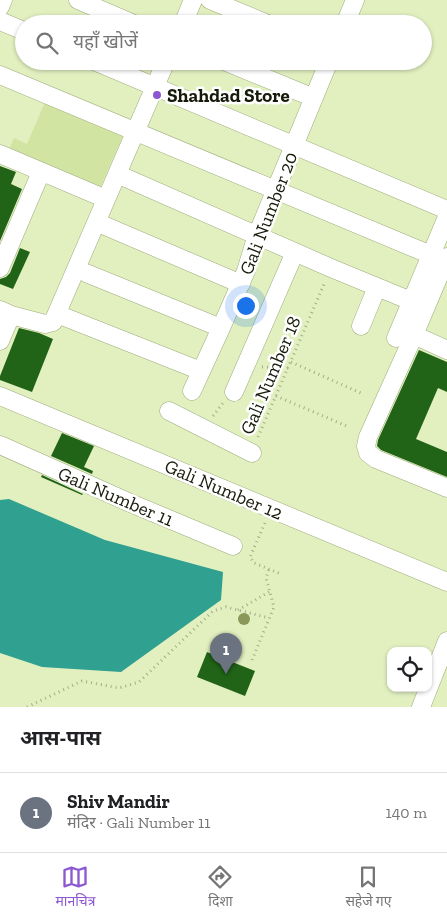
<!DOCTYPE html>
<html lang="hi">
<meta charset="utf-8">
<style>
body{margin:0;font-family:"Zilla Slab","Noto Sans Devanagari",serif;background:#f6f6f6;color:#202124}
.controls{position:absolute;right:15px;bottom:15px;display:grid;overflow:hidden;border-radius:10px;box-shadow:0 1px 4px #0004}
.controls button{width:45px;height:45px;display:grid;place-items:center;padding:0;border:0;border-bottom:1px solid #e0e0e0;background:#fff;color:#202124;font:25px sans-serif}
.you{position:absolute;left:245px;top:305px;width:18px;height:18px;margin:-12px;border:4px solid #fff;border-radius:50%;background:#1a73e8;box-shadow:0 0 0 8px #1a73e833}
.badge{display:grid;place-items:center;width:32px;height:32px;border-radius:50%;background:#8c57d0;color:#fff;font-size:16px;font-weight:700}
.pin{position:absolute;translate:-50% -41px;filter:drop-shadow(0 1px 2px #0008)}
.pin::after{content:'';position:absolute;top:26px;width:18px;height:15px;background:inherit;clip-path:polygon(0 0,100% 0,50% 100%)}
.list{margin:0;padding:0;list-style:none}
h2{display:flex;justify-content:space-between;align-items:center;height:65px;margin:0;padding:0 20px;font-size:21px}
h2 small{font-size:16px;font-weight:400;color:#757577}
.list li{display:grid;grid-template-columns:32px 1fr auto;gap:15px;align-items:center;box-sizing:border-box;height:80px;padding:0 20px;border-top:1px solid #e0e0e0}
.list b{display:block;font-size:19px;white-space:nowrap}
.list p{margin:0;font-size:16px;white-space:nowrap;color:#757577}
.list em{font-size:16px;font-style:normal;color:#757577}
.icon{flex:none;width:28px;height:28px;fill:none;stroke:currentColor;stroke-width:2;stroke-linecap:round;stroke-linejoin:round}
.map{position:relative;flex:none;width:447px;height:707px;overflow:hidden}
.search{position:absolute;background:#fff;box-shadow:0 1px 4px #0004;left:15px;right:15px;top:15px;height:55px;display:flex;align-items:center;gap:12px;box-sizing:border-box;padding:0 18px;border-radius:28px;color:#757577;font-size:19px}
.sheet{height:145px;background:#fff}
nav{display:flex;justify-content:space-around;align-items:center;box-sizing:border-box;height:70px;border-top:1px solid #e0e0e0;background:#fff;font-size:14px;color:#757577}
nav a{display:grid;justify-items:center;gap:2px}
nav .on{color:#8c57d0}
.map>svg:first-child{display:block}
.green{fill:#d1e4a1}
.water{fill:#30a090}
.building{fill:#216317}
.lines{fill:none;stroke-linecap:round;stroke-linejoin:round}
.minor-casing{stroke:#9eab7d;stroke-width:19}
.path{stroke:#a2ad87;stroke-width:3;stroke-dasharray:1 4;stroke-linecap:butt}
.minor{stroke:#fff;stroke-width:18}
.tree{fill:#8a995a}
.poi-dot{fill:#8c57d0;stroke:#fff;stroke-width:2}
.labels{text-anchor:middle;stroke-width:5;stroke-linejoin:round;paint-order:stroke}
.poi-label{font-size:19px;font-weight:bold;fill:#161a08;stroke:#fff;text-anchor:start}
.street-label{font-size:19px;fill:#161a08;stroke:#fff}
</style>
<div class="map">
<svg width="447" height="707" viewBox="0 0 447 707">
<rect width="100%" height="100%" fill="#e2f0c0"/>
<path class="green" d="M46 100 124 133 99 190 8 152 14 138 27 144Z"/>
<path class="water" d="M9 499 105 540 223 572 221 600 121 672 42 667 0 653V500Z"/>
<path class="building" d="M0 166 16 172 11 184 22 189 0 241Z
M20 248 30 252 13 289 0 284V279L6 277 10 273Z
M19 328 39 333 53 339 32 392 0 380V376Z
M419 350 447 362V392L438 388 416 439 447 452V477L381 450 377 446 378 440Z
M62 433 94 446 84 467 93 471 92 474 51 456Z
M42 475 83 494 82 495 41 477Z
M207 652 255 671 245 696 197 677Z"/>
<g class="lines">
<g class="minor-casing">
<path id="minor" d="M78 0 134 24
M210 0 268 24
M0 7 3 0
M0 21 24 31
M183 24 193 0
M345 24 355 0
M94 61 447 210
M224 61 314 98
M0 75 431 255
M0 154 106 199
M117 174 331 268 411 301
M103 225 241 284
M447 257 414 335 368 437 366 446 368 453 376 459 447 488
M0 268 41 172
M86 273 221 328
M0 310 11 315 45 324 53 322 166 61
M57 314 201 371
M361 326 377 287
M414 335 447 350
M396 338 447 217
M0 341 11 315
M192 391 221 328 246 271 257 235 329 61
M234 392 295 252
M0 396 447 582
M169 411 252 453
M0 445 128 502 233 546
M421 707 447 641"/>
</g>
<path class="path" d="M291 362 363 394
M262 367 289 368
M276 396 349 427
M213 416 223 403
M258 437 325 282
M265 523 250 557 254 563 281 574
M238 610 269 592
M252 660 274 607 266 578 269 569
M27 707 82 681 119 688 139 682 213 611 226 607 269 618"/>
<use href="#minor" class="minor"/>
</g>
<circle class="tree" cx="244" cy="619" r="6"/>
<circle class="poi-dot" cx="157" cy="95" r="5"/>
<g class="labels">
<g class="poi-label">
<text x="167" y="102">Shahdad Store</text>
</g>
<g class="street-label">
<text transform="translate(268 213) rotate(-69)" y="7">Gali Number 20</text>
<text transform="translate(270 375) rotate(-67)" y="7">Gali Number 18</text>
<text transform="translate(224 489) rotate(23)" y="7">Gali Number 12</text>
<text transform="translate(116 496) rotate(23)" y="7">Gali Number 11</text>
</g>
</g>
</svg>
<div class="controls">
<button><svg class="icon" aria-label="locate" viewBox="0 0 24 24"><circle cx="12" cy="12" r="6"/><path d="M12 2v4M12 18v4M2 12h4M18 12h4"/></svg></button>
</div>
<div class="you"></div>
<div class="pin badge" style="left:226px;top:674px;background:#6b7280">1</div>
<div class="search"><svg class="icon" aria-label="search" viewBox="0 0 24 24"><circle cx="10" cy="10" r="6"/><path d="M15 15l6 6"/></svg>यहाँ खोजें</div>
</div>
<section class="sheet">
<h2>आस-पास<small></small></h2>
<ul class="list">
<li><span class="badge" style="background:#6b7280">1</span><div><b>Shiv Mandir</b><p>मंदिर · Gali Number 11</p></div><em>140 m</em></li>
</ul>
</section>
<nav>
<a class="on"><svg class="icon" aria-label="map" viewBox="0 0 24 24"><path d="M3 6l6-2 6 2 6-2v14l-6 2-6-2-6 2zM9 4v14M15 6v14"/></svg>मानचित्र</a>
<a><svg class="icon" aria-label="directions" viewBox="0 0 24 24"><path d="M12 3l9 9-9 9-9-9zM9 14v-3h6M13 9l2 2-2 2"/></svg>दिशा</a>
<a><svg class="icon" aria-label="saved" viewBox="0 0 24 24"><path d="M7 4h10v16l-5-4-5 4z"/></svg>सहेजे गए</a>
</nav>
